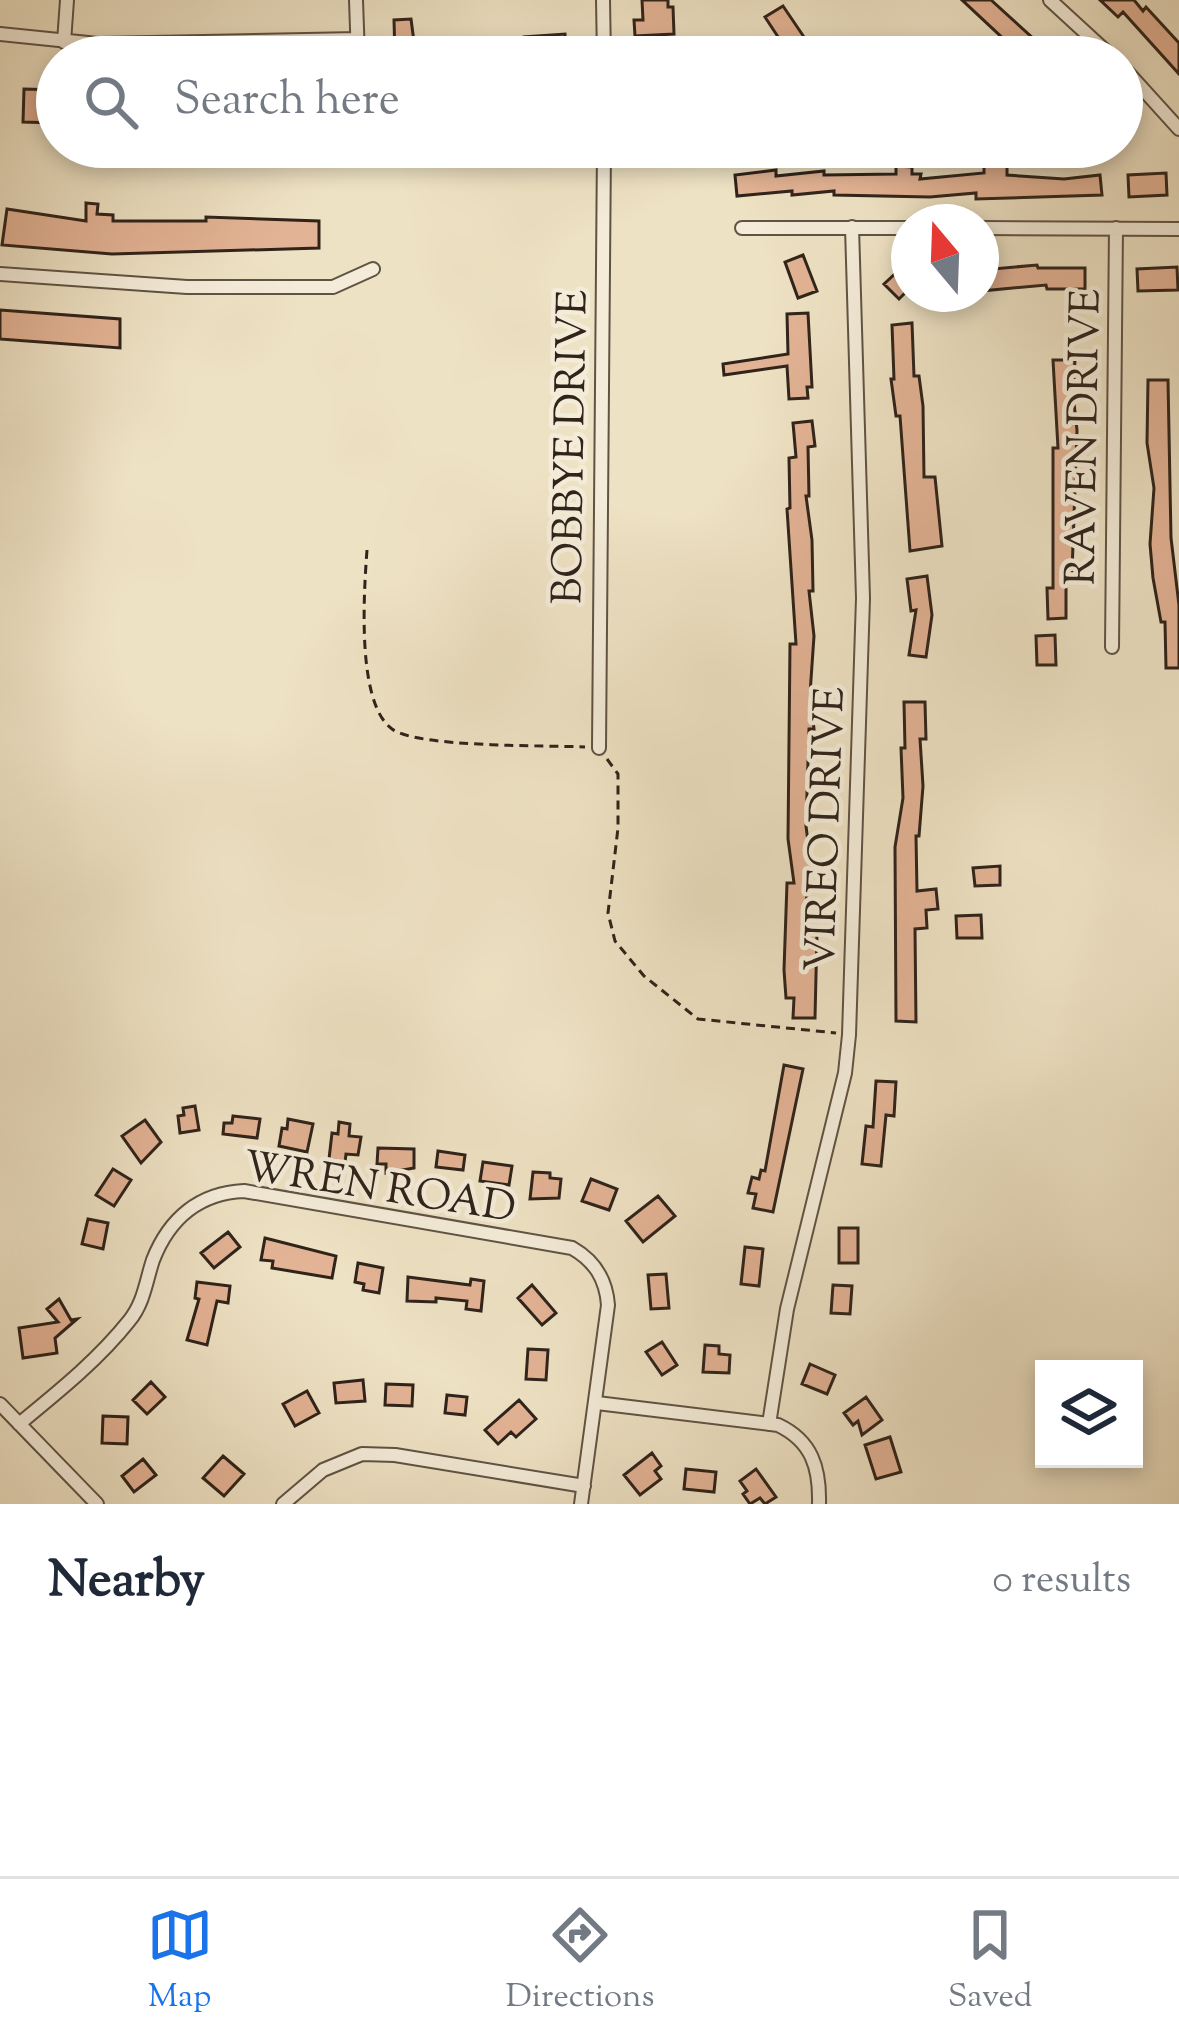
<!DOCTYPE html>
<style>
body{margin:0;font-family:"Sorts Mill Goudy",serif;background:#f2f2f3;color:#1f2937}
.controls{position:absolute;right:36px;bottom:36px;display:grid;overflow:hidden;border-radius:0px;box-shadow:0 6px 18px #0003}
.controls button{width:108px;height:108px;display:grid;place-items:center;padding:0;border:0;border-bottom:3px solid #e0e1e3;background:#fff;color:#1f2937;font:60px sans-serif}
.compass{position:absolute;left:891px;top:204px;width:108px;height:108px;border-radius:50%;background:#fff;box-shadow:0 6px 18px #0003;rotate:341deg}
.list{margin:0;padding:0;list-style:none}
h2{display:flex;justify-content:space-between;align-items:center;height:156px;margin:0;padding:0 48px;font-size:51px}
h2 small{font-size:39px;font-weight:400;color:#747a83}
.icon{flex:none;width:66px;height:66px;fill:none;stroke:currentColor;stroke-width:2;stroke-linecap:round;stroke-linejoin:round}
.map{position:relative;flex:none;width:1179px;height:1504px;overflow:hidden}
.search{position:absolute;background:#fff;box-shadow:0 6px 18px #0003;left:36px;right:36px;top:36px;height:132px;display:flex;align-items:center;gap:30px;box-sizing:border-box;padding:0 42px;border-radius:66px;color:#747a83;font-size:45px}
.sheet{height:372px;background:#fff}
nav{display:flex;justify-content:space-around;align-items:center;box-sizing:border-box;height:168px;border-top:3px solid #e0e1e3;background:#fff;font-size:33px;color:#747a83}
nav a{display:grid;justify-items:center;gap:6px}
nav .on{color:#1a73e8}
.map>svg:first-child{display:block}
.building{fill:#e3b395;stroke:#2f231a;stroke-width:3}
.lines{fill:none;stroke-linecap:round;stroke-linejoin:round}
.minor-casing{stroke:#5f5344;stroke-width:16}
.path{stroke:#2f231a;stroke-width:3;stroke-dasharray:9 6;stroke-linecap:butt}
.minor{stroke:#f4ecd9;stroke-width:12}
.labels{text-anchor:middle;stroke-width:9;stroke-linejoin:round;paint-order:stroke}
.street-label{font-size:42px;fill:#2f231a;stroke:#f4ecd9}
</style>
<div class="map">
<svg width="1179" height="1504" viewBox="0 0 1179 1504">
<rect width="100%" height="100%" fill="#eee2c4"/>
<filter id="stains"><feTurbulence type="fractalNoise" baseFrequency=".00167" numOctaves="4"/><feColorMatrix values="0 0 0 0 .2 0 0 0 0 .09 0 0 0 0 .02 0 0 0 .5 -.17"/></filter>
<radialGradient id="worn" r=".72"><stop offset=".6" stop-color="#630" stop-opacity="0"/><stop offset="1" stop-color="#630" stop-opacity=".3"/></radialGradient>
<path class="building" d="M642 0H668V7H673L674 34 635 36 634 20H643Z
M962 0H991L1047 51 1042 57H1023Z
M1100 0H1134L1143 11 1146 7 1179 43V74L1123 12 1118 17Z
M783 6 804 37 786 49 765 17Z
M411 19 416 57H395L394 20Z
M565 34 566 52 551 53V57H515L514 44 524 43V37Z
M905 40 915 57H863L888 43 890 48Z
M24 89 57 90V123L23 122Z
M984 165H1007V175L1064 179 1100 175 1102 195 976 199V193L930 197 834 195V191L792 195V191L737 196 735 175 776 170V176L824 171V175L896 174V166L912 167V174H921L920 179 984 173Z
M1166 173 1167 195 1129 197 1128 175Z
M86 203 98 204 97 214 113 215V221H206V217L319 221V248L112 254 2 245 7 209 86 221Z
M803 255 817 291 798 298 785 262Z
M909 261V289L899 299 884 284Z
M1037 265 1038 268H1085V289H1047L1046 285 981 291V270Z
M1177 267 1178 290 1138 291 1137 269Z
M0 310 120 319V348L0 339Z
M808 313 812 387H807L808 398 789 399 787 366 724 375 723 364 788 354 787 314Z
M912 323 914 376H919L923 406 924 477H935L942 546 910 551 900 416H896L891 379H894L892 325Z
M1053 360H1075L1073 394 1077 430 1072 573H1066V618L1048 619 1047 588H1053V448H1058Z
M1148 380H1168L1171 538 1179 605V668H1166L1165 622H1161L1153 578 1150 544 1154 488 1147 443Z
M812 421 815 446 808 447 809 496H806L812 540 813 591H809L814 636 810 694 814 729H809L806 826 812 873 807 874 806 933H817L815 1018H793L794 998H786L784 970 787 883H794L788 839 790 644H796L787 509 790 508 789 458 796 457 793 423Z
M927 576 932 615 926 657 909 655 916 610 911 611 907 579Z
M1055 635 1056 665H1037L1036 636Z
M904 702H925L926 739H920L923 786 919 836H916L917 891 936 889 938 909 926 910 927 928 915 929 916 1022 896 1021 895 847 903 798 901 748H905Z
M1000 866V885L975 886 973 868Z
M981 915 982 938H957L956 916Z
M784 1065 803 1069 773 1212 753 1208 756 1194 748 1193 752 1177 759 1179 761 1170 765 1171Z
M876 1081 896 1082 894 1116 886 1115 881 1166 862 1164 866 1126 873 1127Z
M195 1106 199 1130 180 1133 178 1116 184 1115 183 1108Z
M233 1116 260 1119 257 1138 223 1134 224 1123H232Z
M288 1119 313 1124 307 1152 279 1146 282 1128 287 1129Z
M145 1120 161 1142 141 1163 122 1136Z
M339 1122 350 1124 349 1136 361 1137 358 1155 346 1154 345 1162 329 1159 332 1133 338 1134Z
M378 1148 414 1149V1168L386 1173V1164H377Z
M438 1151 465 1155 463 1170 436 1167Z
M483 1162 512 1166 509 1185 480 1181Z
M113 1169 131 1180 114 1206 96 1195Z
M533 1172 550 1173V1178L561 1179 559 1198 530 1199Z
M591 1179 617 1189 609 1210 582 1201Z
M658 1196 675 1216 643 1242 626 1221Z
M88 1219 108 1223 103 1249 82 1244Z
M839 1228H858V1263H839Z
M228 1232 240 1247 214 1268 201 1253Z
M265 1238 336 1256 332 1278 272 1268 273 1261 261 1260Z
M745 1247 763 1249 759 1286 741 1284Z
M358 1263 383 1268 379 1293 363 1290 364 1284 355 1282Z
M666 1274 669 1308 651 1309 648 1275Z
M408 1277 470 1285 471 1279 484 1281 481 1311 466 1309 467 1301 436 1298V1302L407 1301Z
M197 1282 230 1286 228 1303 217 1301 207 1345 187 1340 199 1299 195 1298Z
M532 1285 556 1313 542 1325 518 1298Z
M833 1285 852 1286 850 1314 831 1313Z
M59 1299 71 1320 77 1319 55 1338 57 1353 23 1358 19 1328 58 1322 47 1309Z
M662 1342 677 1365 662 1375 646 1352Z
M705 1345 719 1346V1354L730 1355 729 1373 703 1372Z
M528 1349 548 1350 546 1380 526 1379Z
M810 1364 835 1375 827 1394 802 1384Z
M363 1380 365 1401 336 1403 334 1383Z
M151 1382 165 1397 147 1414 133 1400Z
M386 1384 413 1385 412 1406 385 1405Z
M307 1391 319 1413 295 1426 283 1404Z
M447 1395 467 1397 465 1415 445 1413Z
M866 1397 882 1420 862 1435 858 1421 853 1425 844 1413Z
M519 1400 536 1419 516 1437 511 1432 498 1444 485 1430Z
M103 1416 128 1417 127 1444 102 1443Z
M890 1437 901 1472 876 1479 865 1445Z
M652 1453 661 1466 655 1471 661 1479 640 1495 624 1475Z
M223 1456 244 1474 224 1496 203 1478Z
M143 1459 156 1475 134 1492 122 1476Z
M686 1469 716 1472 714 1492 684 1489Z
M756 1469 776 1497 765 1504 760 1498 750 1504 743 1494 747 1491 740 1481Z"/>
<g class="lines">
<g class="minor-casing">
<path id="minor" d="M356 0 358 57
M603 0 604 57
M1050 0 1112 57
M0 34 98 44 358 39
M64 42 67 0
M1122 66 1179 129
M742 228H909
M981 228 1179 229
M0 274 187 287H333L373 269
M1112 647 1116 228
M599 748 604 147
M597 1403 778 1425C812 1441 820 1468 819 1504
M0 1404 97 1504
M19 1424C58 1392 98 1360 129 1321 144 1303 146 1281 153 1260 169 1219 199 1193 244 1191L572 1248C595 1261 606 1279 608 1305L581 1504
M769 1424 787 1309 845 1073 849 1035 863 598 852 227
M283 1504 323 1470 362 1454 395 1455 584 1486"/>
</g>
<path class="path" d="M367 550C364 591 356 703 392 729 418 748 547 745 585 747
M607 759 618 774V828L608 913 615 941 644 976 698 1019 836 1033"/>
<use href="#minor" class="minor"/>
</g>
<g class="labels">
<g class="street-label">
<text transform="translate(1081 437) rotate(-89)" y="15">RAVEN DRIVE</text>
<text transform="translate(568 447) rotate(-89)" y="15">BOBBYE DRIVE</text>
<text transform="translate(823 829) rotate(-88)" y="15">VIREO DRIVE</text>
<text transform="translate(380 1185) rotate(9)" y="15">WREN ROAD</text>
</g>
</g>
<rect width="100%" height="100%" filter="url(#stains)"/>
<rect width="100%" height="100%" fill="url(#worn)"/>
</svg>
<div class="controls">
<button><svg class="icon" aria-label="layers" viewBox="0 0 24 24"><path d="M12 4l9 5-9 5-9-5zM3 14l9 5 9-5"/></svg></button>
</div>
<svg class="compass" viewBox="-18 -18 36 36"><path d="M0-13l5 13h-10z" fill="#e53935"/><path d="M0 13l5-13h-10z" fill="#747a83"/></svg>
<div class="search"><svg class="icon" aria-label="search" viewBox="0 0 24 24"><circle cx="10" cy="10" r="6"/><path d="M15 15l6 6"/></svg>Search here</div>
</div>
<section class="sheet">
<h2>Nearby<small>0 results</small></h2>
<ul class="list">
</ul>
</section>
<nav>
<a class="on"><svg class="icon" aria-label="map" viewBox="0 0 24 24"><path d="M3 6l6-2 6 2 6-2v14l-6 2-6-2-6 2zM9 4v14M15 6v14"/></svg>Map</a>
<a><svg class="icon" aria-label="directions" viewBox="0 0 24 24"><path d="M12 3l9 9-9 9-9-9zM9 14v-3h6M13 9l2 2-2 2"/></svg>Directions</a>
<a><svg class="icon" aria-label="saved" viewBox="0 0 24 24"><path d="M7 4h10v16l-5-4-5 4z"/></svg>Saved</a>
</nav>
